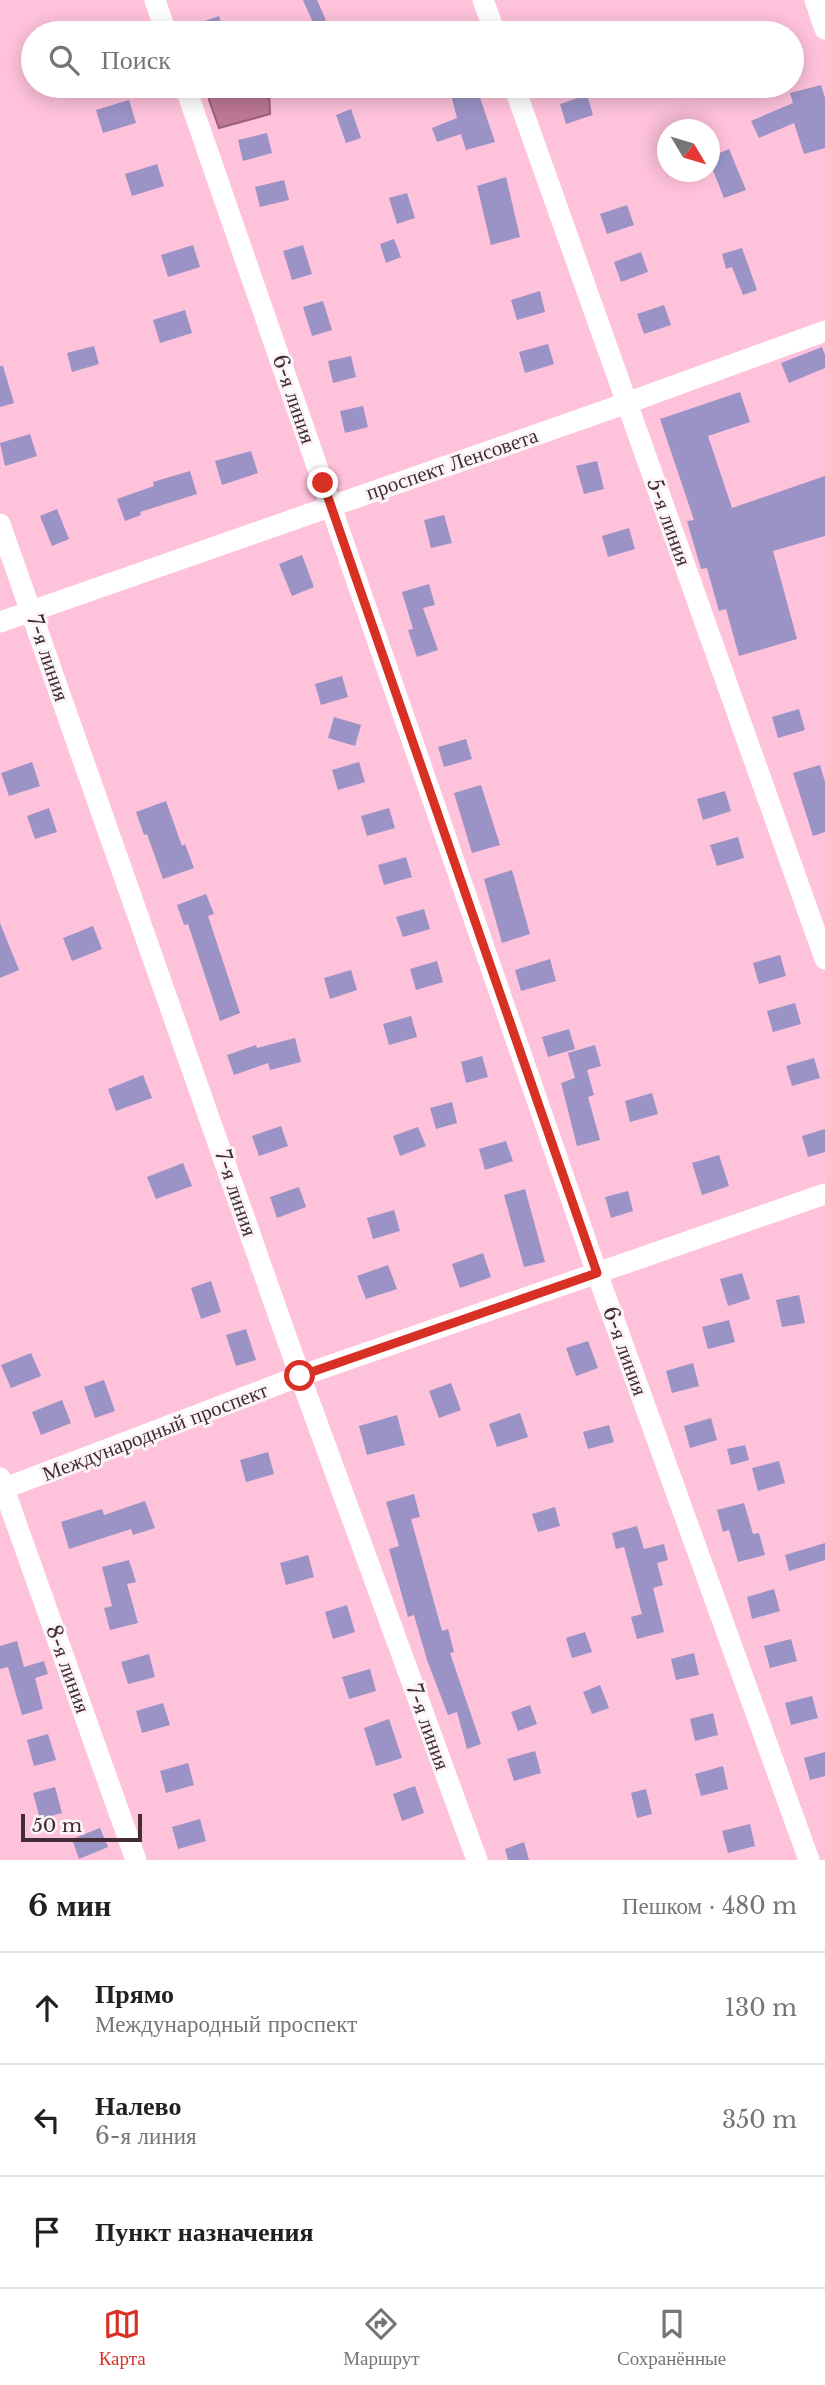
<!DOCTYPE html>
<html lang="ru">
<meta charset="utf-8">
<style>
body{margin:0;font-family:"Libre Baskerville",serif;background:#f2f2f2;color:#202124}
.compass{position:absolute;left:657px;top:119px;width:63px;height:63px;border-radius:50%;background:#fff;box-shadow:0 4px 18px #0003;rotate:128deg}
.scale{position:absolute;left:21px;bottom:18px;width:121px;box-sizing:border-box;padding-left:7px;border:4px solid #432c36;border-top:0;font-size:19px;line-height:24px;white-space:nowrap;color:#432c36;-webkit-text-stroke:5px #fbf5f7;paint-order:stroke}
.stop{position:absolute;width:21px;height:21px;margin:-16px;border:5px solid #d93025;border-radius:50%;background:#fff}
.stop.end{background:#d93025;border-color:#fff;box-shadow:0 2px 7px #0008}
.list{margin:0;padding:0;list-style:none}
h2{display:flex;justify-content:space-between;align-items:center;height:91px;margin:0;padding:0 28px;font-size:30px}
h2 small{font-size:23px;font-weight:400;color:#757577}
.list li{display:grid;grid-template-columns:46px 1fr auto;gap:21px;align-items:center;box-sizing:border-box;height:112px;padding:0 28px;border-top:2px solid #e0e0e0}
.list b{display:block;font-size:26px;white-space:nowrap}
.list p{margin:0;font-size:23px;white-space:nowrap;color:#757577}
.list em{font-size:23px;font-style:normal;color:#757577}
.icon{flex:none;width:38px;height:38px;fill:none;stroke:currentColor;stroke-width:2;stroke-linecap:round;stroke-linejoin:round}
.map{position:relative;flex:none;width:825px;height:1860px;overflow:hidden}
.search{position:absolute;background:#fff;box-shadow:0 4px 18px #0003;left:21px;right:21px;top:21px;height:77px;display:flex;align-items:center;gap:18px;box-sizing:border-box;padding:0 24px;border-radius:38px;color:#757577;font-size:26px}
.sheet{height:427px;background:#fff}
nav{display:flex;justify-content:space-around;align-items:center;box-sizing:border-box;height:98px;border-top:2px solid #e0e0e0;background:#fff;font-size:19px;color:#757577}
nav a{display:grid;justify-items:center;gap:4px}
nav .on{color:#d93025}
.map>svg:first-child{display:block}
.water{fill:#bd7896;stroke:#986179;stroke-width:2}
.building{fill:#9b92c6}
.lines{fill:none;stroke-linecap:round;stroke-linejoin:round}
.minor{stroke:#fff;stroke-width:21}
.route{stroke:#d93025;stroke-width:9}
.labels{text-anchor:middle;stroke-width:6;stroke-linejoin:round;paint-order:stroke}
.street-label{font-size:21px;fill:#432c36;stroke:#fbf5f7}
</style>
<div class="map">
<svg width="825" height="1860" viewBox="0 0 825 1860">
<rect width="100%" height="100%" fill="#fec2db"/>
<path class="water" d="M212 86H271L269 90 270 114 219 128 209 100Z"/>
<path class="building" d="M303 0H317L326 20 314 25Z
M219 16 224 33H202L199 23Z
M821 85 825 98V148L804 154 794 123 759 138 751 121 793 103 790 93Z
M454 86H476L495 142 466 150 461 134 437 142 432 128 457 118 450 91 455 89Z
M587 95 593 115 566 124 560 104Z
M129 100 136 123 103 133 96 110Z
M351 109 361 138 346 143 336 115Z
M267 133 272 153 243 161 238 140Z
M729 149 746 190 724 198 710 163V157Z
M157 164 164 186 132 196 125 174Z
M506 177 520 237 491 245 477 186Z
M284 180 289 200 260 207 255 187Z
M407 193 415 218 397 224 389 198Z
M627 205 634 225 607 234 600 214Z
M394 239 401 257 386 263 380 244Z
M193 245 200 267 168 277 161 255Z
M303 245 312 274 292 280 283 251Z
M742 248 757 290 743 295 732 267 726 269 722 254Z
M641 252 648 272 621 282 614 262Z
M540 291 545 312 517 320 511 300Z
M323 301 332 330 312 336 303 307Z
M664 305 671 325 644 334 637 314Z
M185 310 192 333 160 343 153 320Z
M548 344 554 364 525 373 519 352Z
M94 346 99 364 72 372 67 353Z
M822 347 825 355V368L789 383 781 363Z
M351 356 356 377 333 383 328 361Z
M0 366H3L14 403 0 407Z
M740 392 750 422 708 436 732 508 825 476V536L773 551 797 639 739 656 726 609 719 611 707 568 701 569 687 521 694 520 660 419Z
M363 406 368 427 345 433 340 411Z
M30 434 37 456 5 466 0 443Z
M251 451 258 473 222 485 215 461Z
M597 461 604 489 584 494 576 466Z
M190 471 197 494 140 512 141 515 125 521 117 499 154 486 153 482Z
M57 509 69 539 52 546 40 516Z
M444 515 452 543 431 548 424 520Z
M629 528 635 549 608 557 602 536Z
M302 555 314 587 292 596 279 564Z
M429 584 435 605 423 608 438 650 417 657 408 630 413 629 402 592Z
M342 676 348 697 321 705 315 684Z
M799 709 805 730 778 738 772 717Z
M334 717 361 725 355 746 328 738Z
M466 739 472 759 444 767 438 747Z
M32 762 40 786 9 796 1 773Z
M359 762 365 782 338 790 332 770Z
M820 765 825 782V832L813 836 793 773Z
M481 785 500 845 472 853 454 793Z
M725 791 731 811 703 820 697 799Z
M166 801 182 846 185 844 194 868 163 879 147 834 144 835 136 812Z
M49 808 57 832 35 839 27 816Z
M389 808 395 828 367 836 361 816Z
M738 837 744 858 717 866 710 845Z
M406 857 412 877 384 885 378 865Z
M512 870 530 934 502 943 484 879Z
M206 894 214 914 208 916 240 1013 220 1021 188 924 184 925 177 905Z
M424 909 430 929 403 937 396 917Z
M0 923 19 970 0 978Z
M93 926 102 949 72 961 63 938Z
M780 955 786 976 759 984 753 963Z
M550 959 556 981 521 991 515 970Z
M437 961 443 982 416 990 410 969Z
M351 970 357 990 330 999 324 978Z
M795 1003 801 1024 773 1032 767 1011Z
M411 1016 417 1037 389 1045 383 1024Z
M569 1029 575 1049 548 1057 542 1037Z
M295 1038 301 1062 270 1070 268 1063 234 1075 227 1055 256 1045 257 1048Z
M595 1045 601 1066 587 1070 594 1095 588 1097 600 1140 577 1146 561 1083 575 1078 568 1053Z
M482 1056 488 1077 466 1083 461 1062Z
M814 1058 820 1078 792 1086 786 1066Z
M143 1075 152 1098 116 1111 108 1089Z
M652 1093 658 1114 630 1122 625 1101Z
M452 1102 457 1123 436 1129 430 1108Z
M281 1126 288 1146 259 1156 252 1136Z
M418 1127 426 1146 400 1156 393 1136Z
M825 1129V1152L808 1157 802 1136Z
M506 1141 513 1161 485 1170 479 1149Z
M719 1155 729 1186 702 1195 692 1163Z
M183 1163 192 1186 156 1199 147 1177Z
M299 1187 306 1207 277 1218 270 1197Z
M525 1189 545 1262 524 1267 504 1195Z
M628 1191 633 1211 611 1218 605 1197Z
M394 1210 400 1231 373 1239 367 1218Z
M483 1253 491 1277 460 1288 452 1264Z
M388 1265 397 1289 366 1299 357 1276Z
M742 1273 750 1299 728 1306 720 1279Z
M211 1281 221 1312 201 1319 191 1288Z
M799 1295 805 1323 782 1327 776 1300Z
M729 1320 735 1342 708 1349 702 1327Z
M246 1329 256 1360 236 1366 226 1335Z
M588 1341 598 1368 576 1376 566 1348Z
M31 1353 41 1376 11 1388 1 1365Z
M693 1363 699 1386 672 1393 666 1371Z
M104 1380 115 1411 95 1418 84 1387Z
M451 1383 461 1410 439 1418 429 1391Z
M62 1400 71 1423 41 1435 32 1412Z
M520 1413 528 1437 497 1447 489 1424Z
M397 1415 405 1445 367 1455 359 1426Z
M711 1418 717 1440 690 1448 684 1426Z
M609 1425 614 1442 588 1449 583 1432Z
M745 1445 749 1460 731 1465 727 1449Z
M268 1452 274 1474 246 1482 240 1460Z
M779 1461 785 1483 758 1491 752 1468Z
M414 1494 420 1517 411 1519 442 1631 448 1629 454 1652 450 1653 481 1744 467 1749 457 1712 448 1715 427 1660 414 1615 408 1617 389 1549 399 1546 386 1502Z
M145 1501 155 1528 133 1535 131 1529 69 1549 61 1522 102 1509 104 1515Z
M744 1503 753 1534 759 1533 765 1555 738 1562 729 1530 723 1532 717 1510Z
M555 1507 560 1526 538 1532 532 1514Z
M637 1526 644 1549 664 1544 668 1560 657 1563 663 1585 653 1588 664 1632 637 1639 631 1617 642 1614 624 1547 616 1549 612 1533Z
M825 1543V1560L789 1571 785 1555Z
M308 1555 314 1577 286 1585 280 1563Z
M129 1560 136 1582 127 1584 138 1623 110 1630 104 1608 112 1606 102 1567Z
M774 1589 780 1611 752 1619 747 1597Z
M347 1605 355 1632 333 1639 325 1612Z
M585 1632 592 1652 572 1658 566 1638Z
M791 1639 797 1661 770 1668 764 1646Z
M17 1641 24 1667 44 1661 48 1674 35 1678 43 1709 22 1715 8 1667 0 1669V1646Z
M694 1653 699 1675 676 1680 671 1659Z
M149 1654 155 1677 128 1684 121 1662Z
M370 1669 376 1691 349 1699 342 1677Z
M600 1685 609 1708 592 1714 583 1692Z
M812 1696 818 1718 791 1725 785 1703Z
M163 1703 170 1725 142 1733 136 1711Z
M530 1705 537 1724 518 1731 511 1712Z
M713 1713 718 1735 695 1741 690 1719Z
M389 1719 402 1758 376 1766 364 1728Z
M48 1734 56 1760 34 1766 27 1740Z
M535 1751 541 1773 514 1781 507 1759Z
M825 1752V1776L810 1780 804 1758Z
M188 1763 194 1785 166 1793 160 1771Z
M723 1766 728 1789 701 1796 695 1774Z
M415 1786 424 1813 402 1821 393 1794Z
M55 1787 62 1813 40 1819 33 1793Z
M646 1789 652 1814 637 1818 631 1793Z
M200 1819 206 1841 178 1849 172 1827Z
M750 1824 755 1846 728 1853 722 1831Z
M100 1828 108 1847 79 1859 72 1839Z
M524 1842 529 1860H508L505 1849Z"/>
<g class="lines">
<path class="minor" d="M155 0 166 33
M483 0 495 33
M815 0 825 29
M185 86 597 1273 809 1860
M514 86 825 959
M0 524 300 1376 477 1860
M0 622 627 403 825 331
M0 1478 136 1860
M0 1490 300 1376 825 1194"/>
</g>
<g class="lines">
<path class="route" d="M300 1376 597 1273 323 483"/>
</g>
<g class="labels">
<g class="street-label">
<text transform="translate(294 399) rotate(71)" y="7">6-я линия</text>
<text transform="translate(452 464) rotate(-19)" y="7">проспект Ленсовета</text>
<text transform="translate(669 522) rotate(70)" y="7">5-я линия</text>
<text transform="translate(48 658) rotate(71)" y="7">7-я линия</text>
<text transform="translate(236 1193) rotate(71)" y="7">7-я линия</text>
<text transform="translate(625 1351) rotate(70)" y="7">6-я линия</text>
<text transform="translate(155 1432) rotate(-21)" y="7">Международный проспект</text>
<text transform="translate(68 1669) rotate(70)" y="7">8-я линия</text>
<text transform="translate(428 1727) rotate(70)" y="7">7-я линия</text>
</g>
</g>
</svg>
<svg class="compass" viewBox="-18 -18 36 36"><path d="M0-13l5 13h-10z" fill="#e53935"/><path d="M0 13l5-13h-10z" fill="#757577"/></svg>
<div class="scale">50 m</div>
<div class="stop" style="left:300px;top:1376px"></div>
<div class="stop end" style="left:323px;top:483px"></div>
<div class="search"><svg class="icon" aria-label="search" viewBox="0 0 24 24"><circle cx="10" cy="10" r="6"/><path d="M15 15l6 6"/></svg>Поиск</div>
</div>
<section class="sheet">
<h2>6 мин<small>Пешком · 480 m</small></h2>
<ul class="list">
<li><svg class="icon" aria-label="ahead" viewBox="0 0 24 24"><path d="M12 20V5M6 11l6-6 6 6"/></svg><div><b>Прямо</b><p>Международный проспект</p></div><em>130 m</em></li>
<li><svg class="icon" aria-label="left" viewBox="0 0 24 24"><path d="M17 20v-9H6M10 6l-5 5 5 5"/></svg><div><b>Налево</b><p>6-я линия</p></div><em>350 m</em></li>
<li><svg class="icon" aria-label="arrive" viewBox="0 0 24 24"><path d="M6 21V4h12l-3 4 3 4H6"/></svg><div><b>Пункт назначения</b></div></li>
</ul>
</section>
<nav>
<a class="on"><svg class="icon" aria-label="map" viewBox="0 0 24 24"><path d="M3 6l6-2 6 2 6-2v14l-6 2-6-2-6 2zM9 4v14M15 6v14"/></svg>Карта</a>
<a><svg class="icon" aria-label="directions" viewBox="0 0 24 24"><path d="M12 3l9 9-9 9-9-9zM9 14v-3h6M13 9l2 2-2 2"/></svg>Маршрут</a>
<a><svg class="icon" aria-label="saved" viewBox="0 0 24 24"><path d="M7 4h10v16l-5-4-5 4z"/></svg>Сохранённые</a>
</nav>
